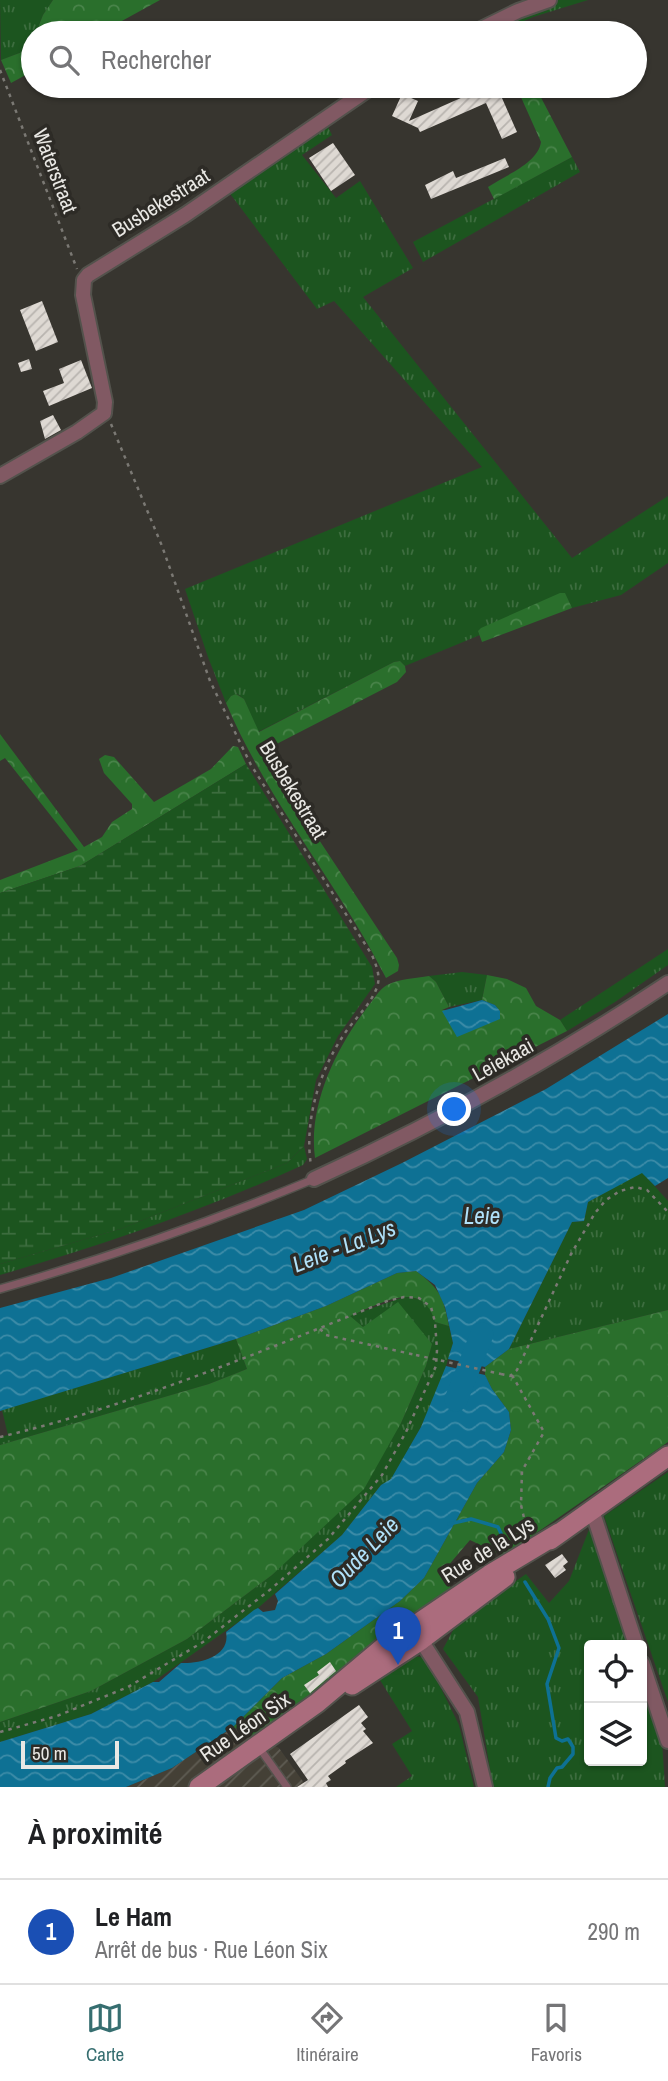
<!DOCTYPE html>
<html lang="fr">
<meta charset="utf-8">
<style>
body{margin:0;font-family:"Archivo Narrow",sans-serif;background:#f6f6f6;color:#202124}
.controls{position:absolute;right:21px;bottom:21px;display:grid;overflow:hidden;border-radius:7px;box-shadow:0 2px 5px #0004}
.controls button{width:63px;height:63px;display:grid;place-items:center;padding:0;border:0;border-bottom:2px solid #e0e0e0;background:#fff;color:#202124;font:35px sans-serif}
.scale{position:absolute;left:21px;bottom:18px;width:98px;box-sizing:border-box;padding-left:7px;border:4px solid #e9e8e4;border-top:0;font-size:19px;line-height:24px;white-space:nowrap;color:#e9e8e4;-webkit-text-stroke:5px #2d2b26;paint-order:stroke}
.you{position:absolute;left:455px;top:1110px;width:24px;height:24px;margin:-18px;border:5px solid #fff;border-radius:50%;background:#1a73e8;box-shadow:0 0 0 10px #1a73e833}
.badge{display:grid;place-items:center;width:46px;height:46px;border-radius:50%;background:#366e70;color:#fff;font-size:23px;font-weight:700}
.pin{position:absolute;translate:-50% -58px;filter:drop-shadow(0 2px 4px #0008)}
.pin::after{content:'';position:absolute;top:37px;width:24px;height:21px;background:inherit;clip-path:polygon(0 0,100% 0,50% 100%)}
.list{margin:0;padding:0;list-style:none}
h2{display:flex;justify-content:space-between;align-items:center;height:91px;margin:0;padding:0 28px;font-size:30px}
h2 small{font-size:23px;font-weight:400;color:#757577}
.list li{display:grid;grid-template-columns:46px 1fr auto;gap:21px;align-items:center;box-sizing:border-box;height:105px;padding:0 28px;border-top:2px solid #e0e0e0}
.list b{display:block;font-size:26px;white-space:nowrap}
.list p{margin:0;font-size:23px;white-space:nowrap;color:#757577}
.list em{font-size:23px;font-style:normal;color:#757577}
.icon{flex:none;width:38px;height:38px;fill:none;stroke:currentColor;stroke-width:2;stroke-linecap:round;stroke-linejoin:round}
.map{position:relative;flex:none;width:668px;height:1787px;overflow:hidden}
.search{position:absolute;background:#fff;box-shadow:0 2px 5px #0004;left:21px;right:21px;top:21px;height:77px;display:flex;align-items:center;gap:18px;box-sizing:border-box;padding:0 24px;border-radius:38px;color:#757577;font-size:26px}
.sheet{height:196px;background:#fff}
nav{display:flex;justify-content:space-around;align-items:center;box-sizing:border-box;height:98px;border-top:2px solid #e0e0e0;background:#fff;font-size:19px;color:#757577}
nav a{display:grid;justify-items:center;gap:4px}
nav .on{color:#366e70}
.map>svg:first-child{display:block}
.industrial{fill:url(#industrial-furrows)}
.grass{fill:url(#grass-tufts)}
.forest{fill:url(#forest-crowns)}
.wetland{fill:url(#wetland-marsh)}
.water{fill:url(#water-waves)}
.lines{fill:none;stroke-linecap:round;stroke-linejoin:round}
.stream{stroke:#0e7194;stroke-width:3.5}
.river{stroke:#0e7194;stroke-width:23}
.building{fill:url(#building-hatch)}
.service-casing{stroke:#53524c;stroke-width:10}
.minor-casing{stroke:#53524c;stroke-width:18}
.secondary-casing{stroke:#53524c;stroke-width:23}
.path{stroke:#7b7974;stroke-width:2.5;stroke-dasharray:3.5 5;stroke-linecap:butt}
.service{stroke:#815963;stroke-width:7}
.minor{stroke:#815963;stroke-width:14}
.secondary{stroke:#ab6c7d;stroke-width:19}
.path-bridge{stroke:#7b7974;stroke-width:2.5;stroke-dasharray:3.5 5;stroke-linecap:butt}
.labels{text-anchor:middle;stroke-width:7;stroke-linejoin:round;paint-order:stroke}
.street-label{font-size:21px;fill:#e9e8e4;stroke:#2d2b26}
.water-label{font-size:23px;font-style:italic;fill:#b0e1f9;stroke:#2d2b26}
</style>
<div class="map">
<svg width="668" height="1787" viewBox="0 0 668 1787">
<defs>
<pattern id="industrial-furrows" width="10" height="10" patternUnits="userSpaceOnUse" patternTransform="scale(1.75)"><rect width="10" height="10" fill="#444036"/><path d="M-1 1l2-2M0 10L10 0M9 11l2-2" fill="none" stroke="#5f5c53"/></pattern>
<pattern id="grass-tufts" width="24" height="20" patternUnits="userSpaceOnUse" patternTransform="scale(1.75)"><rect width="24" height="20" fill="#1c551f"/><path d="M3 7l-1-3M5 7V3M7 7l1-3M15 17l-1-3M17 17v-4M19 17l1-3" fill="none" stroke="#3d6d3f"/></pattern>
<pattern id="forest-crowns" width="20" height="18" patternUnits="userSpaceOnUse" patternTransform="scale(1.75)"><rect width="20" height="18" fill="#2a6f2c"/><path d="M2 6a3 3 0 1 1 6 0M12 15a3 3 0 1 1 6 0" fill="none" stroke="#49844a"/></pattern>
<pattern id="wetland-marsh" width="20" height="14" patternUnits="userSpaceOnUse" patternTransform="scale(1.75)"><rect width="20" height="14" fill="#1c551f"/><path d="M1 5h8M5 5V1M11 12h8M15 12V8" fill="none" stroke="#3d6d3f"/></pattern>
<pattern id="water-waves" width="16" height="10" patternUnits="userSpaceOnUse" patternTransform="scale(1.75)"><rect width="16" height="10" fill="#0e7194"/><path d="M0 5q4-4 8 0t8 0" fill="none" stroke="#3d8ca8"/></pattern>
<pattern id="building-hatch" width="6" height="6" patternUnits="userSpaceOnUse" patternTransform="scale(1.75)"><rect width="6" height="6" fill="#ded9d3"/><path d="M-1 1l2-2M0 6l6-6M5 7l2-2" fill="none" stroke="#b8b4af"/></pattern>
</defs>
<rect width="100%" height="100%" fill="#37352f"/>
<path class="industrial" d="M233 1727 279 1748 307 1787H126L172 1768Z"/>
<path class="grass" d="M0 0H53L43 15 36 33H33L30 49 1 60Z
M558 0H588L533 17 506 29 503 24Z
M327 125 332 135 302 155 336 198 360 181 413 268 363 297 572 558 668 496V563L621 595 572 608 565 594 478 631 480 635 405 666 400 661 394 662 258 732 244 699 237 694 231 696 226 703 208 657 185 589 482 467 334 301 317 309 228 191Z
M572 157 580 172 423 262 413 242Z
M668 949V965L615 1002 567 1031 560 1020Z
M462 972 487 975 482 1000 449 1007 436 982 429 976Z
M304 1146 307 1159 303 1165C204 1210 104 1245 0 1275V1264L120 1229 287 1163Z
M642 1172 668 1201V1310L509 1349 572 1222 584 1221 588 1202Z
M404 1297C423 1298 430 1304 435 1322L449 1326 453 1343 443 1376 421 1427 391 1480 381 1485 342 1535 258 1608 153 1682 91 1714 0 1742V1722L91 1691 187 1639 272 1575 401 1423 426 1366 432 1344 363 1327 349 1316Z
M236 1339 247 1369 209 1384 0 1445V1437L8 1435 2 1410Z
M668 1472V1702L604 1516Z
M590 1527 630 1645H589V1761H642V1681L662 1741 665 1787H493L478 1697 443 1649 458 1621 526 1574 549 1603 569 1581Z
M409 1655 426 1658 459 1725 474 1787H396L412 1776 392 1744 412 1731 378 1677Z"/>
<path class="forest" d="M53 0H160L100 33H36L43 15Z
M33 41V71L11 83 1 60 30 49Z
M516 86H535L572 157 494 199 488 187C506 175 538 163 541 142Z
M560 593H565L572 608 482 642 478 631 481 628Z
M400 661 405 666 406 672 397 682 261 752 397 958 399 965 398 971 386 978C338 883 268 802 226 703L231 696 236 694 244 699 259 732 394 662Z
M0 734 84 847 102 837 112 822 132 809V804L104 773 99 759 105 755 114 757 154 802 211 769 233 746 238 747 246 764 80 866 0 893V880L78 850 5 758 0 761Z
M487 975 507 979 526 988 536 1006 560 1020 567 1031 315 1158C308 1106 335 1050 366 1009 372 1002 379 989 387 985 399 979 416 978 429 976L436 982 449 1007 442 1010 500 1011 495 1005 482 1000Z
M416 1271C440 1289 443 1296 449 1326L435 1322C423 1277 380 1304 350 1316L363 1327 398 1302 432 1344 426 1366 401 1423 364 1489 272 1575 187 1639 91 1691 0 1722V1445L209 1384 247 1369 236 1339 326 1306 397 1273Z
M668 1310V1442L503 1556 470 1540 447 1567 451 1591 253 1736 233 1727 282 1678 326 1654 400 1601 424 1578 477 1483 504 1452 511 1430 509 1412 492 1389 485 1375V1367L509 1349Z"/>
<path class="wetland" d="M246 764 372 967 375 984 338 1036 316 1080 304 1146 287 1163 120 1229 0 1264V893L80 866Z"/>
<path class="water" d="M482 1000 495 1005 500 1011V1019L457 1037 442 1011Z
M668 1014V1178L655 1186 642 1173 588 1202 584 1221 572 1222 509 1349 485 1367 448 1359 453 1343 445 1307 435 1285 416 1271 397 1273 326 1306 236 1339 0 1411V1308L111 1278 304 1210 402 1163 546 1089Z
M446 1366 485 1375 492 1389 509 1412 511 1430 504 1452 477 1483 424 1578 400 1601 326 1654 282 1678 233 1727 172 1768 126 1787H0V1742L91 1714 153 1682H159L181 1663C199 1664 231 1657 226 1632L254 1610 258 1608 263 1612 275 1610 278 1601 275 1594 342 1535 381 1485 391 1479 421 1427Z"/>
<g class="lines">
<path class="stream" d="M449 1524 471 1519 498 1527 505 1542
M525 1582 548 1619 559 1648 547 1684 556 1738 562 1741 568 1739 573 1747V1754L562 1767 557 1768 550 1778 548 1787"/>
<path class="river" d="M456 1400 482 1334"/>
</g>
<path class="building" d="M481 89 484 96 498 89 517 132 502 139 486 103 420 132 418 128 392 116 402 94 418 101 409 121Z
M333 143 355 175 331 191 309 158Z
M505 158 509 167 431 199 425 185 453 171 456 178Z
M42 301 58 342 36 351 20 310Z
M29 359 32 369 21 372 18 363Z
M81 360 92 388 49 406 43 391 64 383 59 369Z
M53 415 61 430 45 439 40 421Z
M562 1554 568 1562 563 1566 566 1570 555 1578 545 1565Z
M330 1662 336 1671 310 1693 304 1685 319 1675 317 1672Z
M359 1705 368 1717 361 1723 366 1729 363 1731 373 1743 345 1761 346 1763 328 1776 331 1780 326 1783 328 1787H297L308 1780 290 1754Z"/>
<g class="lines">
<g class="service-casing">
<path id="service" d="M0 1289C107 1258 211 1222 314 1179
M258 1746 287 1787"/>
</g>
<g class="minor-casing">
<path id="minor" d="M473 33 518 11 549 0
M0 476 77 432 104 413 105 402 83 295 84 280 88 275 185 215 373 86
M314 1179C437 1123 555 1058 668 983
M592 1510 636 1645
M417 1634 467 1712 485 1787
M642 1663 668 1741"/>
</g>
<g class="secondary-casing">
<path id="secondary" d="M550 1540 668 1456
M352 1685 421 1640 505 1577
M199 1787 317 1703 386 1645 489 1575 559 1533"/>
</g>
<path class="path" d="M0 70 77 269
M111 424 162 546 210 681 251 765 372 955C376 965 381 976 377 987 371 1005 353 1020 343 1036 319 1072 304 1122 311 1165
M320 1329 326 1335 416 1355
M501 1374 510 1376 517 1370 571 1254 595 1213 606 1200 620 1191 635 1187 647 1190 668 1212
M512 1375 544 1432 522 1471 521 1505 528 1535
M0 1437C134 1405 260 1352 387 1301L404 1297 419 1298 431 1307 435 1322 437 1350 436 1366 406 1432 382 1475 328 1539 271 1589 203 1642 128 1687 57 1716 0 1732"/>
<use href="#service" class="service"/>
<use href="#minor" class="minor"/>
<use href="#secondary" class="secondary"/>
<path class="path-bridge" d="M416 1355 501 1374"/>
</g>
<g class="labels">
<g class="street-label">
<text transform="translate(55 171) rotate(69)" y="7">Waterstraat</text>
<text transform="translate(161 203) rotate(-32)" y="7">Busbekestraat</text>
<text transform="translate(293 790) rotate(59)" y="7">Busbekestraat</text>
<text transform="translate(503 1060) rotate(-29)" y="7">Leiekaai</text>
<text transform="translate(488 1550) rotate(-32)" y="7">Rue de la Lys</text>
<text transform="translate(245 1727) rotate(-35)" y="7">Rue Léon Six</text>
</g>
<g class="water-label">
<text x="482" y="1224">Leie</text>
<text transform="translate(344 1246) rotate(-21)" y="8">Leie - La Lys</text>
<text transform="translate(364 1552) rotate(-46)" y="8">Oude Leie</text>
</g>
</g>
</svg>
<div class="controls">
<button><svg class="icon" aria-label="locate" viewBox="0 0 24 24"><circle cx="12" cy="12" r="6"/><path d="M12 2v4M12 18v4M2 12h4M18 12h4"/></svg></button>
<button><svg class="icon" aria-label="layers" viewBox="0 0 24 24"><path d="M12 4l9 5-9 5-9-5zM3 14l9 5 9-5"/></svg></button>
</div>
<div class="scale">50 m</div>
<div class="you"></div>
<div class="pin badge" style="left:398px;top:1665px;background:#1a4fb4">1</div>
<div class="search"><svg class="icon" aria-label="search" viewBox="0 0 24 24"><circle cx="10" cy="10" r="6"/><path d="M15 15l6 6"/></svg>Rechercher</div>
</div>
<section class="sheet">
<h2>À proximité<small></small></h2>
<ul class="list">
<li><span class="badge" style="background:#1a4fb4">1</span><div><b>Le Ham</b><p>Arrêt de bus · Rue Léon Six</p></div><em>290 m</em></li>
</ul>
</section>
<nav>
<a class="on"><svg class="icon" aria-label="map" viewBox="0 0 24 24"><path d="M3 6l6-2 6 2 6-2v14l-6 2-6-2-6 2zM9 4v14M15 6v14"/></svg>Carte</a>
<a><svg class="icon" aria-label="directions" viewBox="0 0 24 24"><path d="M12 3l9 9-9 9-9-9zM9 14v-3h6M13 9l2 2-2 2"/></svg>Itinéraire</a>
<a><svg class="icon" aria-label="saved" viewBox="0 0 24 24"><path d="M7 4h10v16l-5-4-5 4z"/></svg>Favoris</a>
</nav>
